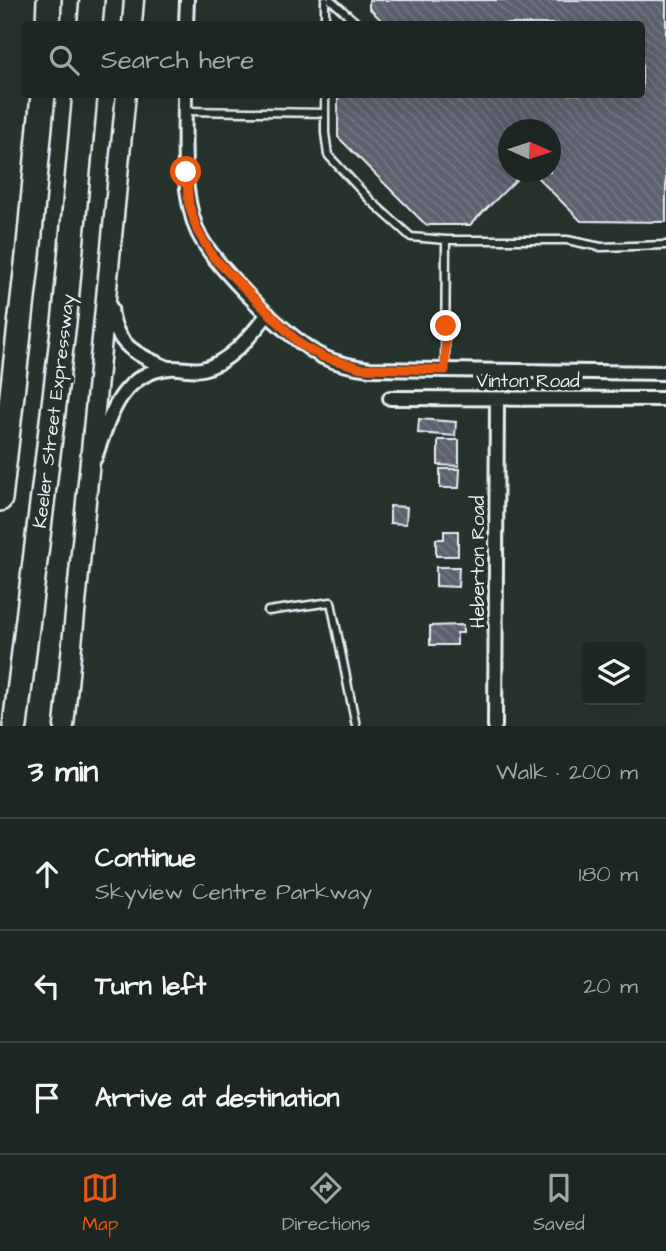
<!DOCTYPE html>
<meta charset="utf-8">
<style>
body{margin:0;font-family:"Architects Daughter",sans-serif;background:#29322f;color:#f1f3f6}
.controls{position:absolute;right:21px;bottom:21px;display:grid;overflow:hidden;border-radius:7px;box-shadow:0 7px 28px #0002}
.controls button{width:63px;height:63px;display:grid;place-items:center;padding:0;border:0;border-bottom:2px solid #3a4340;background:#1c2622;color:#f1f3f6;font:35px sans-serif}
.compass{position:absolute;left:498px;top:119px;width:63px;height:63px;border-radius:50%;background:#1c2622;box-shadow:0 7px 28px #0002;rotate:93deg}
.stop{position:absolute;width:21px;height:21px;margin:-16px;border:5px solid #ea580c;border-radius:50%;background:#fff}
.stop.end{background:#ea580c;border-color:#fff;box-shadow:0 2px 7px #0008}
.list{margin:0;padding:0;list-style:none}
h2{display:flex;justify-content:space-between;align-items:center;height:91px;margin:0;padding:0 28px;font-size:30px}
h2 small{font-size:23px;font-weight:400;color:#a0a5a5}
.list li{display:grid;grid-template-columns:46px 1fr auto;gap:21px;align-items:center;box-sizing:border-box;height:112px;padding:0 28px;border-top:2px solid #3a4340}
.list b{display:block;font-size:26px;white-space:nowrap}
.list p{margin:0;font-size:23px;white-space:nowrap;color:#a0a5a5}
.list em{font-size:23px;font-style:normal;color:#a0a5a5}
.icon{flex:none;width:38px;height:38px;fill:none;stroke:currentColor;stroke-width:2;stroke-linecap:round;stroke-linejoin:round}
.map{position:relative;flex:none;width:666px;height:726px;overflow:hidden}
.search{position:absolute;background:#1c2622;box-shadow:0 7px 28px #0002;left:21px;right:21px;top:21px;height:77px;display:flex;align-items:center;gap:18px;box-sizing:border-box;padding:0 24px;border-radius:7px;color:#a0a5a5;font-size:26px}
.sheet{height:427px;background:#1c2622}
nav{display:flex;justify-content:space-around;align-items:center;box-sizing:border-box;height:98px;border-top:2px solid #3a4340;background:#1c2622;font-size:19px;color:#a0a5a5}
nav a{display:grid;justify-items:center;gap:4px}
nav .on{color:#ea580c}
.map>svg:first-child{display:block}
.building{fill:url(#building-back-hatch);stroke:#e8f1f8;stroke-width:2}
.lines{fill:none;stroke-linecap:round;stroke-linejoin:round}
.lane-casing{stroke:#e8f1f8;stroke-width:11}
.street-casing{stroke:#e8f1f8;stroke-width:18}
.secondary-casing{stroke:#e8f1f8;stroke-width:23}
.highway-casing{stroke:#e8f1f8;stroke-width:28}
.lane{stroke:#26332d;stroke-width:6}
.street{stroke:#26332d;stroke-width:12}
.secondary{stroke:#26332d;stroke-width:18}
.highway{stroke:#26332d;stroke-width:23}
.route{stroke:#ea580c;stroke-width:9}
.labels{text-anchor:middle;stroke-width:7;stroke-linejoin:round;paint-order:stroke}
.street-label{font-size:19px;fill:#e8f1f8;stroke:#26332d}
</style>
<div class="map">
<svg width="666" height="726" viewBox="0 0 666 726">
<defs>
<pattern id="building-back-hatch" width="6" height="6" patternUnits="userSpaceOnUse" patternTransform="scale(1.75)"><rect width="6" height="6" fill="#5d606d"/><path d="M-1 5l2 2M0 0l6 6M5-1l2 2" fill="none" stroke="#747783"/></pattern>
</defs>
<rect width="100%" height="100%" fill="#26332d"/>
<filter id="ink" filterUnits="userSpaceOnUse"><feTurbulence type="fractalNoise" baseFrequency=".0143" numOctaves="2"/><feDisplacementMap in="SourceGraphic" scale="14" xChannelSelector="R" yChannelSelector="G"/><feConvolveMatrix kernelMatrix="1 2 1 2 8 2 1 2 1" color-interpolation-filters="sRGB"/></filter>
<g filter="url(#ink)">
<path class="building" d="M369 0H666V222L581 221 532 172H550V130H508V172H524L470 225H426L338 137V94H642V24H385L369 8Z
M419 419 456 422 455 436 418 433Z
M438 440H459V466L438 465Z
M440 469H460L459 488H440Z
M390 506 407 507 406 524 390 523Z
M444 531H458V556H436V539H444Z
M436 567H459L458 587 436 586Z
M463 625V633H457V645H430V626Z"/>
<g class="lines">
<g class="lane-casing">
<path id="lane" d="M325 0V24
M331 0 358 24
M325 94V133L328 155 371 201 411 237 446 240H567L601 247 666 245
M185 111 325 113
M445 370 446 240
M268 611 331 602 356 726"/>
</g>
<g class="street-casing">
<path id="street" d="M186 24 187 0
M185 94C185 138 181 187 196 228 208 261 291 342 323 357 338 364 354 367 370 369L666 373
M111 308C114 345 137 355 168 368
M390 398 666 399
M95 458C109 419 120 373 169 368 180 367 192 371 202 369 230 363 251 335 268 314
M495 726 497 399"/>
</g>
<g class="secondary-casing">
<path id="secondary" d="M132 24 134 0
M64 726 126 94"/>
</g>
<g class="highway-casing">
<path id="highway" d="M48 24 49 0
M90 24 92 0
M0 499 28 255 43 94
M15 726 65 314 85 94"/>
</g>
<use href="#lane" class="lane"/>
<use href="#street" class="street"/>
<use href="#secondary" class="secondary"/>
<use href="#highway" class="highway"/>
</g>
</g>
<g class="lines" filter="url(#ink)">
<path class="route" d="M186 172 189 204 197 230 213 257 300 344 323 357 361 368 445 370 446 326"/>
</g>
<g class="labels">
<g class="street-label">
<text x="528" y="387">Vinton Road</text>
<text transform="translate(53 411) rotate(-83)" y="7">Keeler Street Expressway</text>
<text transform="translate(477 562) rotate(-90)" y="7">Heberton Road</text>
</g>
</g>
</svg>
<div class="controls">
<button><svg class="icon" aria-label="layers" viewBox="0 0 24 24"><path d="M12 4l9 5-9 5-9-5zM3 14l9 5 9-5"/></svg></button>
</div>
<svg class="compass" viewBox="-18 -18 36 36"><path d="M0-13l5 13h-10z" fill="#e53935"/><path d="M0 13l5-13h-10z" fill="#a0a5a5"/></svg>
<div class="stop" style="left:186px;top:172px"></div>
<div class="stop end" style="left:446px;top:326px"></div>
<div class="search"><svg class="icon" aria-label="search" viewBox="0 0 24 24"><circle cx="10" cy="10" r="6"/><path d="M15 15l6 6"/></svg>Search here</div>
</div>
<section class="sheet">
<h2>3 min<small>Walk · 200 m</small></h2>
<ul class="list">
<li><svg class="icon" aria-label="ahead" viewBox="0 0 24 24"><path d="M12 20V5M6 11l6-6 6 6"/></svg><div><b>Continue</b><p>Skyview Centre Parkway</p></div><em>180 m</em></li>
<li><svg class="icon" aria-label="left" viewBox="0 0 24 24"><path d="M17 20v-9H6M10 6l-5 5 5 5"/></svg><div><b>Turn left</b></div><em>20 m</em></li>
<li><svg class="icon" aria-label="arrive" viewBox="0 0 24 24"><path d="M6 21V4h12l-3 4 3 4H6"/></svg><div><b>Arrive at destination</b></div></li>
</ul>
</section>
<nav>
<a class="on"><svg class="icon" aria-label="map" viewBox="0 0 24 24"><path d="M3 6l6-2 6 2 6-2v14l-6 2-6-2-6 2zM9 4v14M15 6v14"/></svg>Map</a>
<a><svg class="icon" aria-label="directions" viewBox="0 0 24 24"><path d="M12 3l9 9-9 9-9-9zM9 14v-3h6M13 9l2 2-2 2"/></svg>Directions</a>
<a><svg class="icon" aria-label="saved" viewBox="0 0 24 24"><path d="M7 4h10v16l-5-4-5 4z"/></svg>Saved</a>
</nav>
